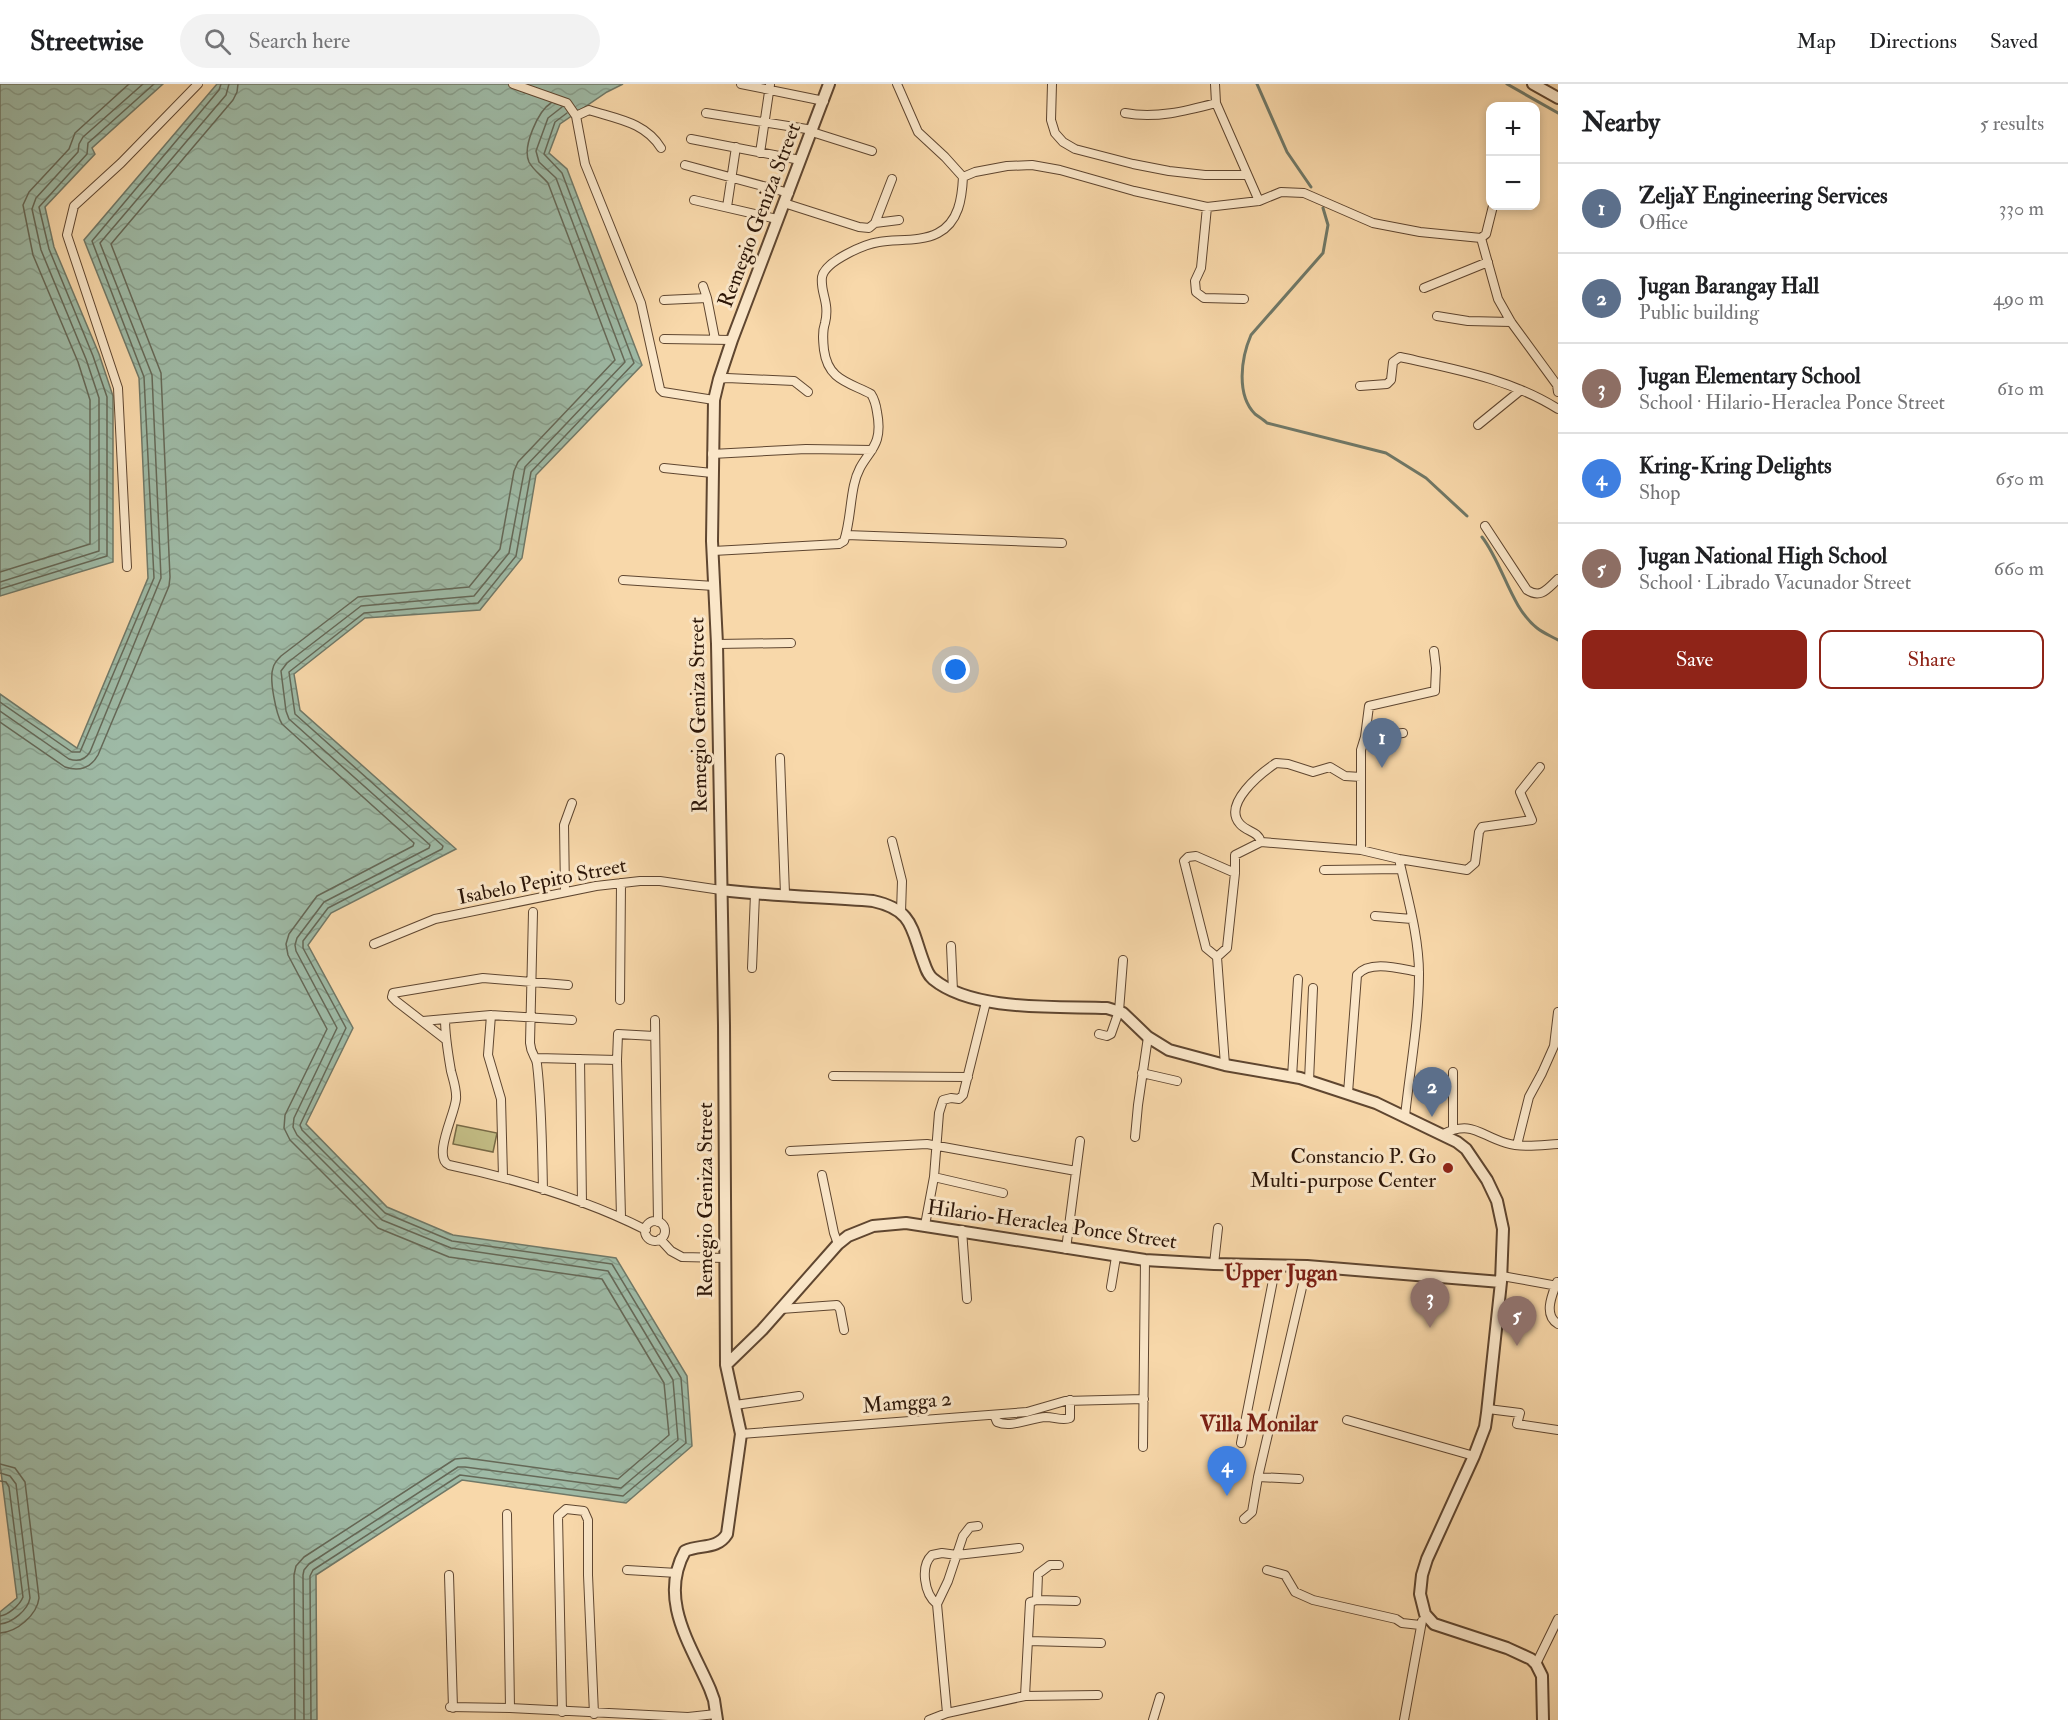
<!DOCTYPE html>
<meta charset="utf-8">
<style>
body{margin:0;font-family:"IM FELL Double Pica",serif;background:#f2f2f2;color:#202124}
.controls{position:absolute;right:18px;top:18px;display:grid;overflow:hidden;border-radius:12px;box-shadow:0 3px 9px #0003}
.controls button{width:54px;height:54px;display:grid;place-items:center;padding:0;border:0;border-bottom:2px solid #e0e0e0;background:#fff;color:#202124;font:30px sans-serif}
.you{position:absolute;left:956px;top:586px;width:21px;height:21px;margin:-15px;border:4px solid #fff;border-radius:50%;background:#1a73e8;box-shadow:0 0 0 9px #1a73e833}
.badge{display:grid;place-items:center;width:39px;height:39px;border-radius:50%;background:#8f2418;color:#fff;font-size:20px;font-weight:700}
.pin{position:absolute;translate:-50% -50px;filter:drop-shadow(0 2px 3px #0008)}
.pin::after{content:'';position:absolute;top:32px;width:21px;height:18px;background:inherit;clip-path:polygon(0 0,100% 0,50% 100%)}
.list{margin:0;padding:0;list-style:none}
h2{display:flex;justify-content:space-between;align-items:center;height:78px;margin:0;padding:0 24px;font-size:26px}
h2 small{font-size:20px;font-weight:400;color:#757577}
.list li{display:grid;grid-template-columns:39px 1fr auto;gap:18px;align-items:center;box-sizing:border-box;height:90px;padding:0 24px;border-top:2px solid #e0e0e0}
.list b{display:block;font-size:22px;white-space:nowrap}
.list p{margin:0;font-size:20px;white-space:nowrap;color:#757577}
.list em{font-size:20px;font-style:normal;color:#757577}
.actions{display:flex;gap:12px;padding:18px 24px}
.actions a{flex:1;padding:14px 0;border:2px solid #8f2418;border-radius:12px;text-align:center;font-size:21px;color:#8f2418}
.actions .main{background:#8f2418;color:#fff}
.icon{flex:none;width:33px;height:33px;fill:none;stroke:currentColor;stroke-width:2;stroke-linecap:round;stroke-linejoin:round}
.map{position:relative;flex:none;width:1558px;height:1636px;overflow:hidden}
header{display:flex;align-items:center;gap:36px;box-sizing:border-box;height:84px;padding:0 30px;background:#fff;border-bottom:2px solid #e0e0e0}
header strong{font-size:28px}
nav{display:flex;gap:33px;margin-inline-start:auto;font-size:21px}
.search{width:420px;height:54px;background:#f2f2f2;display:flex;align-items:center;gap:15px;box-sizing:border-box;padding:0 21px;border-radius:33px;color:#757577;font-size:22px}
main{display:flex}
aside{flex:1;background:#fff}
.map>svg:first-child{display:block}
.park{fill:#c3bd85;stroke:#786a46;stroke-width:1.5}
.water{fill:url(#water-waves);stroke:#707867;stroke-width:1.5}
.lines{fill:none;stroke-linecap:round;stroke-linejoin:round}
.shore{stroke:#656857;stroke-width:1.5}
.stream{stroke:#707867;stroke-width:3}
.minor-casing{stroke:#5f4630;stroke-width:10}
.tertiary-casing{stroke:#5f4630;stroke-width:14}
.minor{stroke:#fae6c8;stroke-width:8}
.tertiary{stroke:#fae6c8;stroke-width:10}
.poi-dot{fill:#8f2418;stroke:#fae6c8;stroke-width:2}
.labels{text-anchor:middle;stroke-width:6;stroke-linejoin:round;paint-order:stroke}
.street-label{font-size:21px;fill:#2c1608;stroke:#fae6c8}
.poi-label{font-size:21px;fill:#2c1608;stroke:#fae6c8;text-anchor:end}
.neighbourhood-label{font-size:22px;font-weight:bold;fill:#7a1f14;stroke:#fae6c8}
</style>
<header>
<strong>Streetwise</strong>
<div class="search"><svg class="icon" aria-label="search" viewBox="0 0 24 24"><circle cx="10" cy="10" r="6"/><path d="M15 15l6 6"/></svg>Search here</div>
<nav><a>Map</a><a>Directions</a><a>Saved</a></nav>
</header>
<main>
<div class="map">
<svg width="1558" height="1636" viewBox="0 0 1558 1636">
<defs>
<pattern id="water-waves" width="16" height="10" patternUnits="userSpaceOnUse" patternTransform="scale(1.5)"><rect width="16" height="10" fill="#9ebaa6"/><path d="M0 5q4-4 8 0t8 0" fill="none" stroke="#889f8d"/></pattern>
</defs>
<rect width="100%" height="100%" fill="#f8d8aa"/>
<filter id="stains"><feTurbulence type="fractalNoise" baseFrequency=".00333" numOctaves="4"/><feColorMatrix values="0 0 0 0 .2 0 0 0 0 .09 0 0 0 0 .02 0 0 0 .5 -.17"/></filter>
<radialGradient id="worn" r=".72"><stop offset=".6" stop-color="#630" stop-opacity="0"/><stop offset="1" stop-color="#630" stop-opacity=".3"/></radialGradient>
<path class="park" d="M457 1041 497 1049 493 1068 453 1060Z"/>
<path class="water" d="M0 0H163L92 64 95 70 45 123 54 163 99 270 113 312V478L0 512Z
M217 0H623L607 8 560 40 549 69 567 85 642 281 536 391 522 474 480 526 365 534 294 590 300 626 456 765 331 829 308 861 353 944 306 1040 387 1123 453 1151 616 1174 687 1292 692 1362 626 1419 462 1396 316 1491 317 1636H0V1528L17 1514 0 1380V610L77 664 148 494 139 294 84 156Z"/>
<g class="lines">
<path class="shore" d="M0 488 90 460V316L78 278 33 171 23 121 29 108 69 65 75 49 129 0
M0 498 99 467V314L86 275 41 166 32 125 36 114 78 68 79 60 83 53 143 0
M0 505 107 472V313L93 272 49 165 39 123 87 70 88 59 154 0
M0 618 72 668H80L154 494 144 293 92 157 219 6 221 0
M0 627 69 675C78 678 85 676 90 668L161 494 152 291 100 159 226 11 229 0
M0 638 65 683C79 688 91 684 98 671L169 502 170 493 161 289 111 160 233 16 237 8 238 0
M0 1380 15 1384 25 1398 39 1514C37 1531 17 1548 0 1549
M0 1389 10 1392 16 1400 30 1514C28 1526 12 1539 0 1540
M0 1397 6 1398 9 1403 23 1513C20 1521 8 1531 0 1532
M295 1636 294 1491 296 1482 304 1473 455 1375 466 1374 618 1395 669 1351 664 1299 602 1195 449 1173 378 1144 290 1056 284 1044 285 1031 327 945 288 871 286 860 289 850 317 812 413 762 414 759 282 640C276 630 269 595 273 584 274 579 277 576 281 572L358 513 469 503 500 465 514 387 518 378 615 276 548 99C542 92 533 86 529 78 522 63 538 27 551 19
M304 1636 303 1491 304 1486 309 1480 458 1383H465L621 1404 678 1356 673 1296 608 1187 451 1164 382 1136 297 1051 293 1043 294 1034 337 944 296 867 295 861 297 854 324 818 429 764 430 761 289 635 286 627 281 587 287 579 361 522 474 512 509 469 525 383 625 278 556 94 539 78 536 67 548 34 562 23
M311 1636 310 1492 313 1486 460 1391 623 1412 686 1359 681 1294 612 1180 452 1157 385 1129 302 1046 300 1041 346 944 303 864V857L328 824 442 765 443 762 295 630 289 588 364 529 478 519 516 472 531 388 634 279 562 89 544 70 555 38 567 29"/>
<path class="stream" d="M1257 0 1287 68 1311 103
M1507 0 1558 29
M1323 124 1328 141 1323 169 1251 251C1241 274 1236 311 1255 330 1259 333 1264 336 1267 339L1386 369 1426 394 1467 432
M1482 453C1503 480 1511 524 1537 544 1543 549 1551 552 1558 556"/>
<g class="minor-casing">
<path id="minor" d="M513 0 567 19 576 32 585 80 641 219 660 305 663 308 714 316
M741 0 824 17
M1052 0 1051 36 1055 49 1063 58 1075 65 1133 80 1169 87 1205 91H1246
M1215 0 1216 19 1259 117
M706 29 813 46
M1125 29C1155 35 1186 27 1216 19
M576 32 589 26C617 35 645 38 661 64
M812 48 872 67
M691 55 800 76
M760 69 770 1
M685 81 789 109
M963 93 975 88 1007 82 1032 81 1060 86 1134 107 1207 123 1259 117 1281 108 1304 109 1373 139 1420 148 1481 154
M694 116 777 135
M784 119 859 143 869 144 875 139 899 136
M727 123 736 63
M1207 123 1201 184 1195 197 1196 208 1204 214 1244 215
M875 139 892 95
M1481 154 1498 215 1511 238 1557 301 1558 308
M1481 154 1486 150 1493 122
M703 202 707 214 715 255
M1424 204 1488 178
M664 216 707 214
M1437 232 1468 237 1511 238
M664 255 732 256
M719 295 727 294 794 297 808 308
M1360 302 1387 300 1391 296 1393 278 1400 273C1454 285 1511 295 1558 325
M1478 341 1521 306
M712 370 806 365 872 366
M664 384 712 389
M1485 442 1527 506C1541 515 1547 505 1558 495
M846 451 1062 459
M713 467 839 460 844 457C850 439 850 419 854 401 861 367 885 369 877 328 876 321 875 316 871 310 848 298 828 296 824 266 823 257 822 248 825 239 830 218 820 209 822 193 825 177 865 160 879 158 897 155 921 158 938 149 959 138 962 114 963 93L945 73 918 48 897 0
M127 483 118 304 67 151 74 122 121 79 198 0
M623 496 714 502
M717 560 791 559
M1365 653 1369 622 1435 607 1436 584 1434 567
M780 674 785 810
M892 757 902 797 901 828
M1261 758C1258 747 1247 748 1240 740 1222 720 1261 689 1276 679L1288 680 1313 688 1330 683 1345 692 1361 693
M1361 766V666L1365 653 1403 649
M1399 775C1407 812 1419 852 1419 890 1419 937 1410 985 1405 1032
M1324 786 1401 785
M565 808 564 741 572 719
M533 828 530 959C531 971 536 972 537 980 542 1022 542 1063 543 1106
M1375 832 1412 835
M374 860 435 835 596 802 640 797H660L721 806
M951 862 953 907
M1217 873 1227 864 1235 789V771L1261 758 1361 766 1399 775 1467 786 1475 779 1479 748 1482 743 1532 736 1520 708 1540 683
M752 884 755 810
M620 916 621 799
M491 931 488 971 501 1015 503 1093
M572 936 491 931 445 935C445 953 448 969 451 987 453 995 457 1006 456 1015 455 1030 432 1073 449 1081 516 1095 585 1115 646 1146
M655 936 658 1138
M423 937 445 935
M1099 950 1107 952 1111 950 1119 927 1123 876
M445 955 396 917 392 913 393 909 483 894 568 901
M537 974 617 976
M580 975 582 1119
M1225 981 1217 873 1206 864 1184 777 1188 773 1196 772 1235 789
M1453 988V1045
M1142 989 1177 997
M833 992 968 993
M1292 993 1298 895
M1309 997 1313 904
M1348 1009 1357 891C1370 875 1401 885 1419 888
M1443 1050C1472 1036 1479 1051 1506 1059 1522 1064 1541 1061 1558 1060
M1135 1053 1138 1021 1148 953
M1517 1061 1529 1013 1542 989 1554 962 1558 928
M790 1067 927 1060 1076 1087
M822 1091 834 1149 838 1160
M934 1093 1003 1109
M621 1133 617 976 618 950 654 952
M645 1147a10 10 0 1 1 20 0a10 10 0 1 1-20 0Z
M925 1141 934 1093 939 1029 943 1016 951 1014 959 1015 963 1011 986 918
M962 1146 967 1215
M660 1155 671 1167 682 1173 725 1174
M1066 1165 1080 1057
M1214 1180 1218 1144
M1502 1192 1558 1202
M1557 1198C1552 1211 1543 1231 1558 1240
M1111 1203 1116 1173
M781 1225 837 1221 840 1225 844 1246
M735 1321 799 1312
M1488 1325 1520 1329 1517 1340 1558 1346
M994 1331 997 1338C1012 1344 1030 1334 1046 1333 1054 1333 1063 1337 1070 1334V1316
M1347 1336 1474 1372
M741 1350 1027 1328 1065 1317 1144 1315
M1241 1359 1276 1181
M1143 1363 1145 1176
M1258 1393 1299 1395
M507 1430 510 1624
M1244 1435 1252 1428 1258 1393 1307 1182
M627 1486 677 1489
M1267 1486 1285 1491 1295 1508 1313 1516 1396 1535 1402 1539 1420 1541
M449 1491 453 1624
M1037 1516 1038 1490 1050 1481H1059
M937 1520C924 1510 920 1482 932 1471L942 1469 957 1471 1019 1464
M1029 1557 1101 1559
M1536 1580 1558 1535
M1025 1612 1030 1518 1037 1516 1076 1517
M450 1623 510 1624 688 1633 716 1630
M562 1628 558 1432 566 1425 584 1427 588 1436V1491L594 1630
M947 1629 937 1520 948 1497 963 1452 970 1443 978 1442
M929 1636 947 1629 1025 1612 1098 1611
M1153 1636 1160 1613
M1404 1636 1422 1537"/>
</g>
<g class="tertiary-casing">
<path id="tertiary" d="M1533 0 1558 14
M721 806C771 812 822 813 873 817 914 826 911 845 924 879 926 885 928 891 933 895 973 928 1057 922 1107 924L1123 929 1148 953 1169 966 1225 981 1300 994 1376 1019 1457 1058 1466 1065 1487 1096 1497 1117 1503 1145 1501 1198 1487 1329 1485 1343 1474 1372 1427 1475 1422 1491 1420 1510 1425 1530 1434 1540 1507 1564 1531 1575 1536 1580 1542 1592 1543 1636
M726 1281 762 1246 838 1160 848 1152 873 1142 906 1139 1145 1176 1214 1180 1307 1182 1501 1198
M717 1636 714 1616 710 1605C691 1561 658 1516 685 1467 700 1460 717 1466 727 1450L741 1350 726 1281 724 941 717 560 712 457 714 316 719 295 732 256 829 0"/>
</g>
<use href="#minor" class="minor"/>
<use href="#tertiary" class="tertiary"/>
</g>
<circle class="poi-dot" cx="1448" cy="1084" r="6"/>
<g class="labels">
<g class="street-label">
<text transform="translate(759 131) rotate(-69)" y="7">Remegio Geniza Street</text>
<text transform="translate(698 631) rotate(-91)" y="7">Remegio Geniza Street</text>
<text transform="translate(542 797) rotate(-11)" y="7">Isabelo Pepito Street</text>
<text transform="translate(705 1116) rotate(-90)" y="7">Remegio Geniza Street</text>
<text transform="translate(1052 1140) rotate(8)" y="7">Hilario-Heraclea Ponce Street</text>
<text transform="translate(907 1318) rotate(-5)" y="7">Mamgga 2</text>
</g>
<g class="poi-label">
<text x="1436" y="1079">Constancio P. Go<tspan x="1436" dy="24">Multi-purpose Center</tspan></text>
</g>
<g class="neighbourhood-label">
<text x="1281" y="1196">Upper Jugan</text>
<text x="1259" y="1347">Villa Monilar</text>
</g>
</g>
<rect width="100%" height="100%" filter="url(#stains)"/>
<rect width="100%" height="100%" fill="url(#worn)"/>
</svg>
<div class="controls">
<button>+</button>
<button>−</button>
</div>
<div class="you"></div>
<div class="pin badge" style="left:1382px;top:684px;background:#5c6f8a">1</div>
<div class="pin badge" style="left:1432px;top:1033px;background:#5c6f8a">2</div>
<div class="pin badge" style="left:1430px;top:1244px;background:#8d6e63">3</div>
<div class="pin badge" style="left:1227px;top:1412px;background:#3f7fe0">4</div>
<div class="pin badge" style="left:1517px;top:1262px;background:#8d6e63">5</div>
</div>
<aside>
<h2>Nearby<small>5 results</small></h2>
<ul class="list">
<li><span class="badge" style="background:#5c6f8a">1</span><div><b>ZeljaY Engineering Services</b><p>Office</p></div><em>330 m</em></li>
<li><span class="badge" style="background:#5c6f8a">2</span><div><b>Jugan Barangay Hall</b><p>Public building</p></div><em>490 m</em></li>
<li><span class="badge" style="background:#8d6e63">3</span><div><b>Jugan Elementary School</b><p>School · Hilario-Heraclea Ponce Street</p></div><em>610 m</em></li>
<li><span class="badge" style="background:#3f7fe0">4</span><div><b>Kring-Kring Delights</b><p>Shop</p></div><em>650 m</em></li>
<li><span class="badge" style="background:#8d6e63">5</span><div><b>Jugan National High School</b><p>School · Librado Vacunador Street</p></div><em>660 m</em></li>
</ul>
<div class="actions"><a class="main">Save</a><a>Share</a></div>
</aside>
</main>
